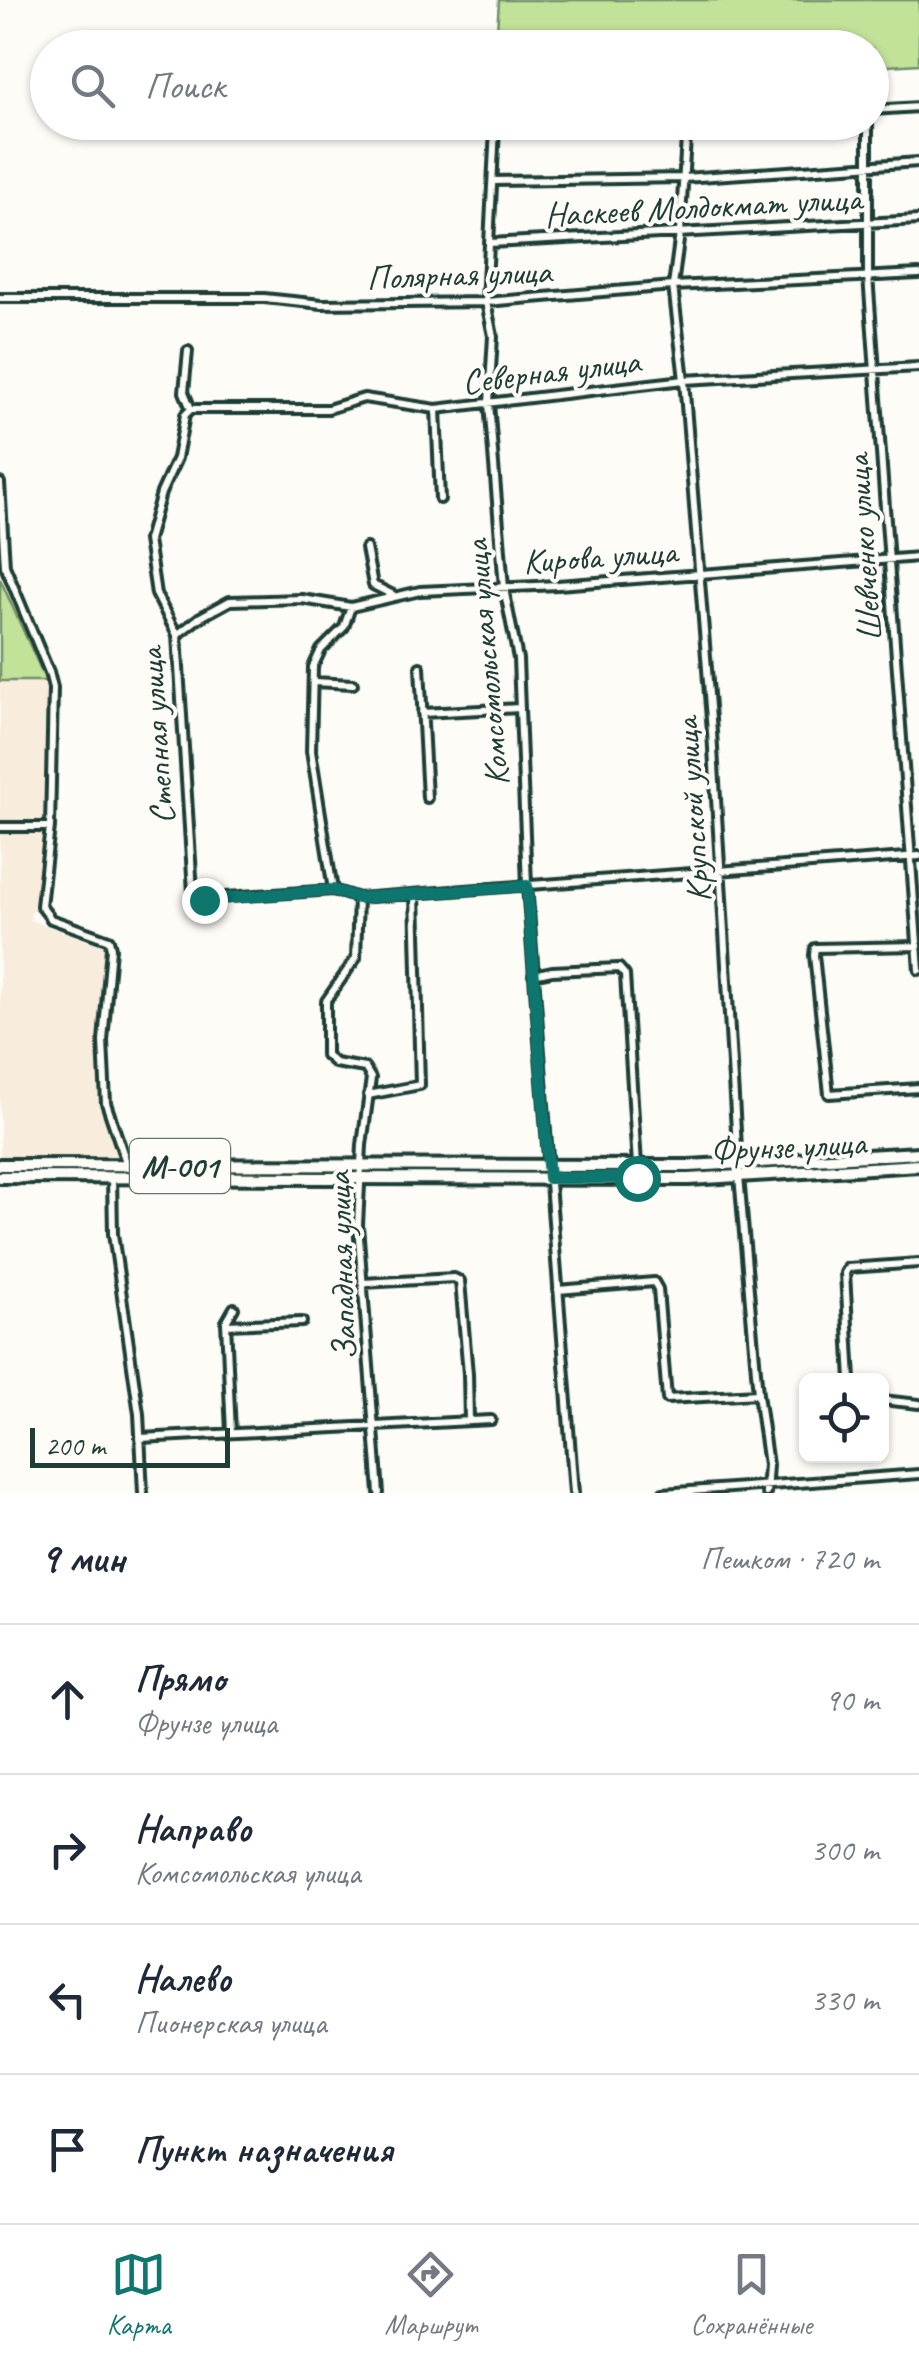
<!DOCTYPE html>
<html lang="ru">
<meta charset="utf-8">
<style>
body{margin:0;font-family:Caveat,sans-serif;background:#f2f2f3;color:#1f2937}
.controls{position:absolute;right:30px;bottom:30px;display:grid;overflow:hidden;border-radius:15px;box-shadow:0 2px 8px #0004}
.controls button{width:90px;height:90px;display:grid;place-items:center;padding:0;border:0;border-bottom:2px solid #e0e1e3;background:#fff;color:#1f2937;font:50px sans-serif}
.scale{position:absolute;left:30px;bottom:25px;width:200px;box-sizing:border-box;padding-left:10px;border:5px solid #1f3d34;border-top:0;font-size:28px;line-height:35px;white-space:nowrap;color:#1f3d34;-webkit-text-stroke:8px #fdfcf7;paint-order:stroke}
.stop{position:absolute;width:30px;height:30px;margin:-22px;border:8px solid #0f766e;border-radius:50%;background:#fff}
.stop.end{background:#0f766e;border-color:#fff;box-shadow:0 2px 10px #0008}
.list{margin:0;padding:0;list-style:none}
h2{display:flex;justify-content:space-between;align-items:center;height:130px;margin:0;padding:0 40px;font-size:42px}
h2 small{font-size:32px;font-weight:400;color:#747a83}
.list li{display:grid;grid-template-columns:65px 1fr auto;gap:30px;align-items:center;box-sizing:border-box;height:150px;padding:0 40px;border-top:2px solid #e0e1e3}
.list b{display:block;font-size:38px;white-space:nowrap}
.list p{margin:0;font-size:32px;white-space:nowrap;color:#747a83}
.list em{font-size:32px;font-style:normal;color:#747a83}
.icon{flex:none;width:55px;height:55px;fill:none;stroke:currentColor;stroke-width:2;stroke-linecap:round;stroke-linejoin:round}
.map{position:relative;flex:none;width:919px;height:1493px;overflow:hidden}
.search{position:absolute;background:#fff;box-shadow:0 2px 8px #0004;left:30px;right:30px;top:30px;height:110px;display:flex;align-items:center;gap:25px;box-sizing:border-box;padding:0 35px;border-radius:55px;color:#747a83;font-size:38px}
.sheet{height:730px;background:#fff}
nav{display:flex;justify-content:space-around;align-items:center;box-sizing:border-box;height:140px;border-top:2px solid #e0e1e3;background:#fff;font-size:28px;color:#747a83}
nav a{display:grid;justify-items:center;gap:5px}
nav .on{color:#0f766e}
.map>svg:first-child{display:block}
.built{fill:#f8ecdc}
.green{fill:#c2e29a;stroke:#709067;stroke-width:2.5}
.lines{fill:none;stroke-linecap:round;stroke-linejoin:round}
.street-casing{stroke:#1f3d34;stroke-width:14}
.primary-casing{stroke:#1f3d34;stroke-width:18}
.street{stroke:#fdfcf7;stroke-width:6}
.primary{stroke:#fdfcf7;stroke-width:10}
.route{stroke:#0f766e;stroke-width:12}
.labels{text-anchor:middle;stroke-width:8;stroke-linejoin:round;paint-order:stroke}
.shield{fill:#fdfcf7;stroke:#62766e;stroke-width:2.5}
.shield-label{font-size:32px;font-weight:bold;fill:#1f3d34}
.street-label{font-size:35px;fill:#1f3d34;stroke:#fdfcf7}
</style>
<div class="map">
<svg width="919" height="1493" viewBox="0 0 919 1493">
<rect width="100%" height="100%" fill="#fdfcf7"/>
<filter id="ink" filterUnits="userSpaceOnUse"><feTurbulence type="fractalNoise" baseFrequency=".01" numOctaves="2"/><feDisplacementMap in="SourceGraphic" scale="20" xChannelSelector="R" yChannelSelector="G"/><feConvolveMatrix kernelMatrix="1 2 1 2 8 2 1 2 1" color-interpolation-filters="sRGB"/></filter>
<g filter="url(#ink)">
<path class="built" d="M0 568 49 693 42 864 30 920 108 948 98 1041 100 1096 106 1125 119 1149 116 1157 0 1156Z"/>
<path class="green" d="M499 0H919V64L872 67V48L496 47Z
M0 579 46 681H0Z"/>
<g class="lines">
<g class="street-casing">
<path id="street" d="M872 110 919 107
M687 122 680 233 673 286 684 380 712 732 738 1164 758 1394 768 1465 766 1493
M868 122V276L919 970
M494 181 684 178 919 162
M490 243 919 220
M0 298H264L322 304 486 302 673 286 919 274
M188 351 184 392 191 409
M191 409 185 415 177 458 161 493 148 540 156 594 177 635 193 892 196 899 333 890 358 898 919 856
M191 409H328L364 398 436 409 684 380 919 367
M436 409 440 499
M0 483 5 566 49 672 53 688 50 827 41 906 51 919 109 940 111 948 103 1041 106 1103 127 1165
M366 548 373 585 393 595
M177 635 199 618 230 601 302 599 351 607 420 591 558 585 919 557
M420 667 427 798
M313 682 353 684
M422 713 520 708
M0 827H50
M333 890 311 751 313 667 321 650 344 627 351 607
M358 898 356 958 326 1001V1055L335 1063 365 1068 371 1078 362 1145 358 1225 379 1493
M918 946 815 948 814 955 829 1094 919 1088
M533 975 552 971 619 968 625 975 637 1165
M368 1095 420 1085 415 894
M112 1176 113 1234 139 1414 143 1493
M363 1283 454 1278 460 1281 468 1374 469 1420
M558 1290 654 1282 658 1289 667 1399 758 1394
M226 1325 302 1322
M851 1380 845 1273 848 1268 919 1263
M882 1400 919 1404
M231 1433 226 1322 234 1308
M140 1438 491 1420
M574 1493 527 885 518 659 504 588 489 403 493 336 486 302 495 128 598 122
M663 1493 919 1474"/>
</g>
<g class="primary-casing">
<path id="primary" d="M0 1165 689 1166 919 1153
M0 1177 689 1179 919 1165"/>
</g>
<use href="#street" class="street"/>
<use href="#primary" class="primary"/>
</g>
</g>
<g class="lines" filter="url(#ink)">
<path class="route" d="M204 900 333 890 358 898 527 886 549 1178H637"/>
</g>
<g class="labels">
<rect class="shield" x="130" y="1139" width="100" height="54" rx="8"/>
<g class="shield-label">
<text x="180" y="1177">M-001</text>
</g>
<g class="street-label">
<text transform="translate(703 206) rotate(-3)" y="12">Наскеев Молдокмат улица</text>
<text transform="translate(459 274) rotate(-2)" y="12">Полярная улица</text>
<text transform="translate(551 371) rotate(-7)" y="12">Северная улица</text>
<text transform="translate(863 548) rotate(-94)" y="12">Шевченко улица</text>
<text transform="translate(600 556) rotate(-4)" y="12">Кирова улица</text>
<text transform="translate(486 663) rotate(-95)" y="12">Комсомольская улица</text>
<text transform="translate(156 736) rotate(-94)" y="12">Степная улица</text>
<text transform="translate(692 810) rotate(-94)" y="12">Крупской улица</text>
<text transform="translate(788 1146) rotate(-3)" y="12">Фрунзе улица</text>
<text transform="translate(341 1266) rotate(-92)" y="12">Западная улица</text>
</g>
</g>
</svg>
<div class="controls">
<button><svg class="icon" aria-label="locate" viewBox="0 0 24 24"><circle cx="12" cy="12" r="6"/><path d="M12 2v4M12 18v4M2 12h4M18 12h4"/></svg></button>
</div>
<div class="scale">200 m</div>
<div class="stop" style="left:637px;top:1178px"></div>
<div class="stop end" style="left:204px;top:900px"></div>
<div class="search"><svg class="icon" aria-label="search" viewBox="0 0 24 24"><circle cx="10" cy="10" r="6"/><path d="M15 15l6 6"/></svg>Поиск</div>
</div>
<section class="sheet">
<h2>9 мин<small>Пешком · 720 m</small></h2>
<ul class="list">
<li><svg class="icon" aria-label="ahead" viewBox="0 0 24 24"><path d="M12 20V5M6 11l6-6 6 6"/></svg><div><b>Прямо</b><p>Фрунзе улица</p></div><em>90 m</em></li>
<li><svg class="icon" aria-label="right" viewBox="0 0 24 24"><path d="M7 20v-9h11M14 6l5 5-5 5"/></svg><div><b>Направо</b><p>Комсомольская улица</p></div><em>300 m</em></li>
<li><svg class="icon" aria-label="left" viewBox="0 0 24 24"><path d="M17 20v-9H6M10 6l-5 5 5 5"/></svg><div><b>Налево</b><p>Пионерская улица</p></div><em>330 m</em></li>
<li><svg class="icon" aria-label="arrive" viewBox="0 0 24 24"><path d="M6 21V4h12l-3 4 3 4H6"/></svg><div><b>Пункт назначения</b></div></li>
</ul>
</section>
<nav>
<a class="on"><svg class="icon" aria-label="map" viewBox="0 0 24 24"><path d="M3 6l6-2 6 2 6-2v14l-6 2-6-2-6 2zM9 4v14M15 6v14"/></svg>Карта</a>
<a><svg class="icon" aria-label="directions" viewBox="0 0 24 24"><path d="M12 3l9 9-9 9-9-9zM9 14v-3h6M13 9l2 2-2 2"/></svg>Маршрут</a>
<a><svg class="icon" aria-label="saved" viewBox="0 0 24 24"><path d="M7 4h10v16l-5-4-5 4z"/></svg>Сохранённые</a>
</nav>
